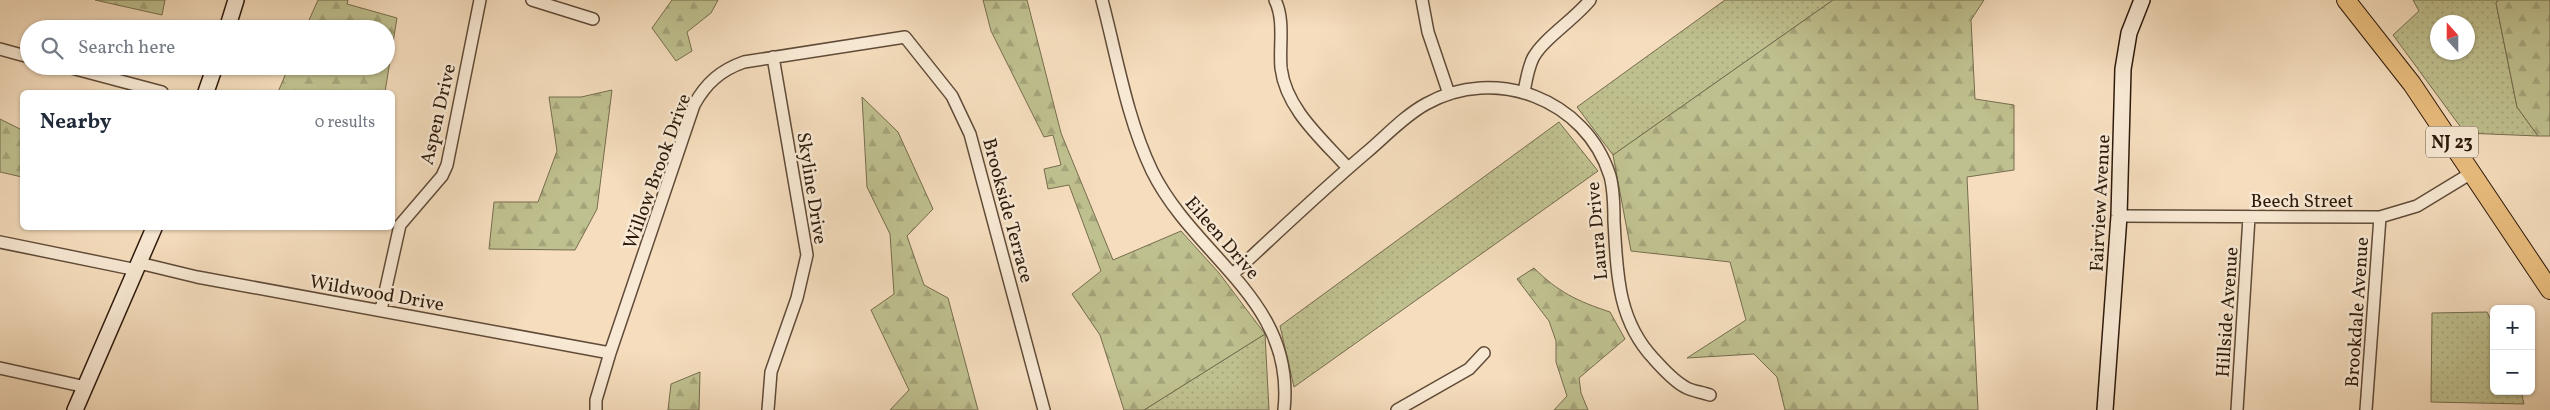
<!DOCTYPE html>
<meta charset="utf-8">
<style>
body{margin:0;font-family:Vollkorn,serif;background:#f6f6f7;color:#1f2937}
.controls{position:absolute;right:15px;bottom:15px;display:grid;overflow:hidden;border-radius:8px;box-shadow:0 1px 4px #0004}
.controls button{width:45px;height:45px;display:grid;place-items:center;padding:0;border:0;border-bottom:1px solid #e0e1e3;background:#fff;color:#1f2937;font:25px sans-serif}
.compass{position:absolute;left:2430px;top:15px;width:45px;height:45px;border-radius:50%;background:#fff;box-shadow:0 1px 4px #0004;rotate:339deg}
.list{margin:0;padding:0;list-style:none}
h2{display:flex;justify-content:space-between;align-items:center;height:65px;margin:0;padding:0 20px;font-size:21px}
h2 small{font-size:16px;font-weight:400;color:#747a83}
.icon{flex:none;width:28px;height:28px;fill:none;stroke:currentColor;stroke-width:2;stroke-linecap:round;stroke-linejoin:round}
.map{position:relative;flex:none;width:2550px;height:410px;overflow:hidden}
.search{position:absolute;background:#fff;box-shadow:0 1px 4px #0004;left:20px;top:20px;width:375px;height:55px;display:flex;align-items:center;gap:12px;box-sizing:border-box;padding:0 18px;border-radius:28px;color:#747a83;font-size:19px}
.panel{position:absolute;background:#fff;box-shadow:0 1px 4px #0004;left:20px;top:90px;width:375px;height:140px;border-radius:8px}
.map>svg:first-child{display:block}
.grass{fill:url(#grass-dots);stroke:#766d4e;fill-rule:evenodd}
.forest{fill:url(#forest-firs);stroke:#766d4e}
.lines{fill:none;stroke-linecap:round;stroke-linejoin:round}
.street-casing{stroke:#604b38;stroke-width:14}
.secondary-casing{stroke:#2e1a0c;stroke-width:18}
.primary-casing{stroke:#2e1a0c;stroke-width:20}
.street{stroke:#f8e9d4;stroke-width:11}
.secondary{stroke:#f8e9d4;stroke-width:15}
.primary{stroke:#eabe7e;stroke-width:18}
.labels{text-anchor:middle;stroke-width:5;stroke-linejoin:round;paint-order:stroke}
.shield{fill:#f8e9d4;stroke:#6b5848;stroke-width:1}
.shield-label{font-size:18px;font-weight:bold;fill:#2e1a0c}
.street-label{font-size:19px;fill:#2e1a0c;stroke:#f8e9d4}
</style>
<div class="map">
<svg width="2550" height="410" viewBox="0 0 2550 410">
<defs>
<pattern id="grass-dots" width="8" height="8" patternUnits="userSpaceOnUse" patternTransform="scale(1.25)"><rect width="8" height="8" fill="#bfc08f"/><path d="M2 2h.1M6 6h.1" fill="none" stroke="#a4a47a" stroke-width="1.8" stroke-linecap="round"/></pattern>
<pattern id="forest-firs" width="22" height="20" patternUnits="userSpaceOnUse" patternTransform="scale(1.25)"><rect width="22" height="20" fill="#bfc08f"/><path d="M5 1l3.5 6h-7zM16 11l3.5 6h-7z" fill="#a4a47a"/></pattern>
</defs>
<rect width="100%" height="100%" fill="#f5ddbd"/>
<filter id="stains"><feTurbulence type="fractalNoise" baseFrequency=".004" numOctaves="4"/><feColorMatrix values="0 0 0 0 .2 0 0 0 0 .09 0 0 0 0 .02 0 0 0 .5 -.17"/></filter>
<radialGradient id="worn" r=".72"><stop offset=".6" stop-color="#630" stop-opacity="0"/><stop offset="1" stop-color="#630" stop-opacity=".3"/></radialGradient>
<path class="grass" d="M1725 0H1833L1613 155 1577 107Z
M2413 0H2498L2496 3 2517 107 2538 136 2465 133 2393 35 2419 11ZM2438 22H2468V52H2438Z
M1559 122 1598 171 1294 387 1280 326Z
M2487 312 2494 326V391H2521L2524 404 2431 402 2432 313Z
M1265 334 1269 410H1144Z"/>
<path class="forest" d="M95 0H165L162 15Z
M318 0H348L347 4 397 18 385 92H278L289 66H386V29H305Z
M672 0H718L711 13 687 32 692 51 676 61 652 28Z
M983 0H1027L1061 133 1113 260 1181 231 1219 273 1265 334 1144 410H1124L1100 335 1072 294 1101 271 1069 185 1048 189 1044 169 1061 165 1053 135 1044 137 991 31Z
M1833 0H1984L1971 20 1975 99 2014 105V170L1967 177 1978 410H1785L1777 377 1754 354 1687 358 1746 320 1730 262 1631 251 1613 155Z
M2498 0H2550V136H2538L2517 107 2496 3Z
M612 90 597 209 575 250 489 249 494 202H538L557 151 549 97H581Z
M862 97 898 132 933 209 907 236 924 285 948 298 978 410H890L909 390 871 310 894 294 890 234 867 187Z
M0 119 22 130V177L0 172Z
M1534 268C1558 292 1577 301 1610 312L1625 339 1579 378 1581 393 1588 410H1554L1567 396 1556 362V341L1549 321 1517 279Z
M700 372 699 410H668L671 384Z"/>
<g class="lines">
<g class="street-casing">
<path id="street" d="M532 0 593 19
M1102 0C1117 57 1127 119 1152 171 1195 258 1296 300 1284 410
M1275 0C1285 20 1279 46 1281 68 1286 109 1322 139 1348 168
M1422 0 1428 32 1449 94
M0 49 29 57
M64 66 162 92
M1524 92C1526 81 1528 68 1533 58 1543 39 1575 19 1590 0
M2119 216 2380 217 2417 206 2473 172
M0 242 137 270
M139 263 197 277 610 353
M1233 274C1277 233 1321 191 1367 152 1386 136 1404 116 1426 104 1495 65 1586 99 1610 176 1614 191 1614 206 1614 221 1617 272 1617 320 1654 359 1662 368 1674 381 1685 387 1691 391 1702 392 1710 395
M381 310 400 225 442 176 447 165 480 0
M0 368 86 387
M596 410V400L610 353 694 105C706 83 721 70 744 62L905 37 952 96 970 134 1044 410
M768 410 771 372 797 298 807 255 773 57
M1397 410 1469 369 1484 353
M2237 410 2249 217
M2366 410 2380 217"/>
</g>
<g class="secondary-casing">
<path id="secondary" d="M227 29 236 0
M206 92 215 66
M75 410 154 228
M2105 410 2119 216 2123 69 2129 33 2142 0"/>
</g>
<g class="primary-casing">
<path id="primary" d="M2346 0 2412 84 2550 290"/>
</g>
<use href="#street" class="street"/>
<use href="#secondary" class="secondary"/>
<use href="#primary" class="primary"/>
</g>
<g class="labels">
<rect class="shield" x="2426" y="126.5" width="52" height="31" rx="4"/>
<g class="shield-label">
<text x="2452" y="148">NJ 23</text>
</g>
<g class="street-label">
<text transform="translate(437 114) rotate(-77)" y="7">Aspen Drive</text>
<text transform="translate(656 171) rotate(-70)" y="7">Willow Brook Drive</text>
<text transform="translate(813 188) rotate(81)" y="7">Skyline Drive</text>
<text x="2302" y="207">Beech Street</text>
<text transform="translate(2099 203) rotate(-87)" y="7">Fairview Avenue</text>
<text transform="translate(1009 210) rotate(75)" y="7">Brookside Terrace</text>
<text transform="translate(1596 231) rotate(-95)" y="7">Laura Drive</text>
<text transform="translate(1223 237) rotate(49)" y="7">Eileen Drive</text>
<text transform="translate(377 292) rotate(10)" y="7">Wildwood Drive</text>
<text transform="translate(2226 312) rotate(-86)" y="7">Hillside Avenue</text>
<text transform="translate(2356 312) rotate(-86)" y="7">Brookdale Avenue</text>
</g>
</g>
<rect width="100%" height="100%" filter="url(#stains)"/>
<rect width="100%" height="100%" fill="url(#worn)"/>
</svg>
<div class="controls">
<button>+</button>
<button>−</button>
</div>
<svg class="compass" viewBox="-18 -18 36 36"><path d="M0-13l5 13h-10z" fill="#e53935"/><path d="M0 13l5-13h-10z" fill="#747a83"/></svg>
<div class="search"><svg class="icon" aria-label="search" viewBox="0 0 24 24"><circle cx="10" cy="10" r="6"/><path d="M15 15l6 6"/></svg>Search here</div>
<section class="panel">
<h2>Nearby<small>0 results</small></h2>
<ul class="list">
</ul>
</section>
</div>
